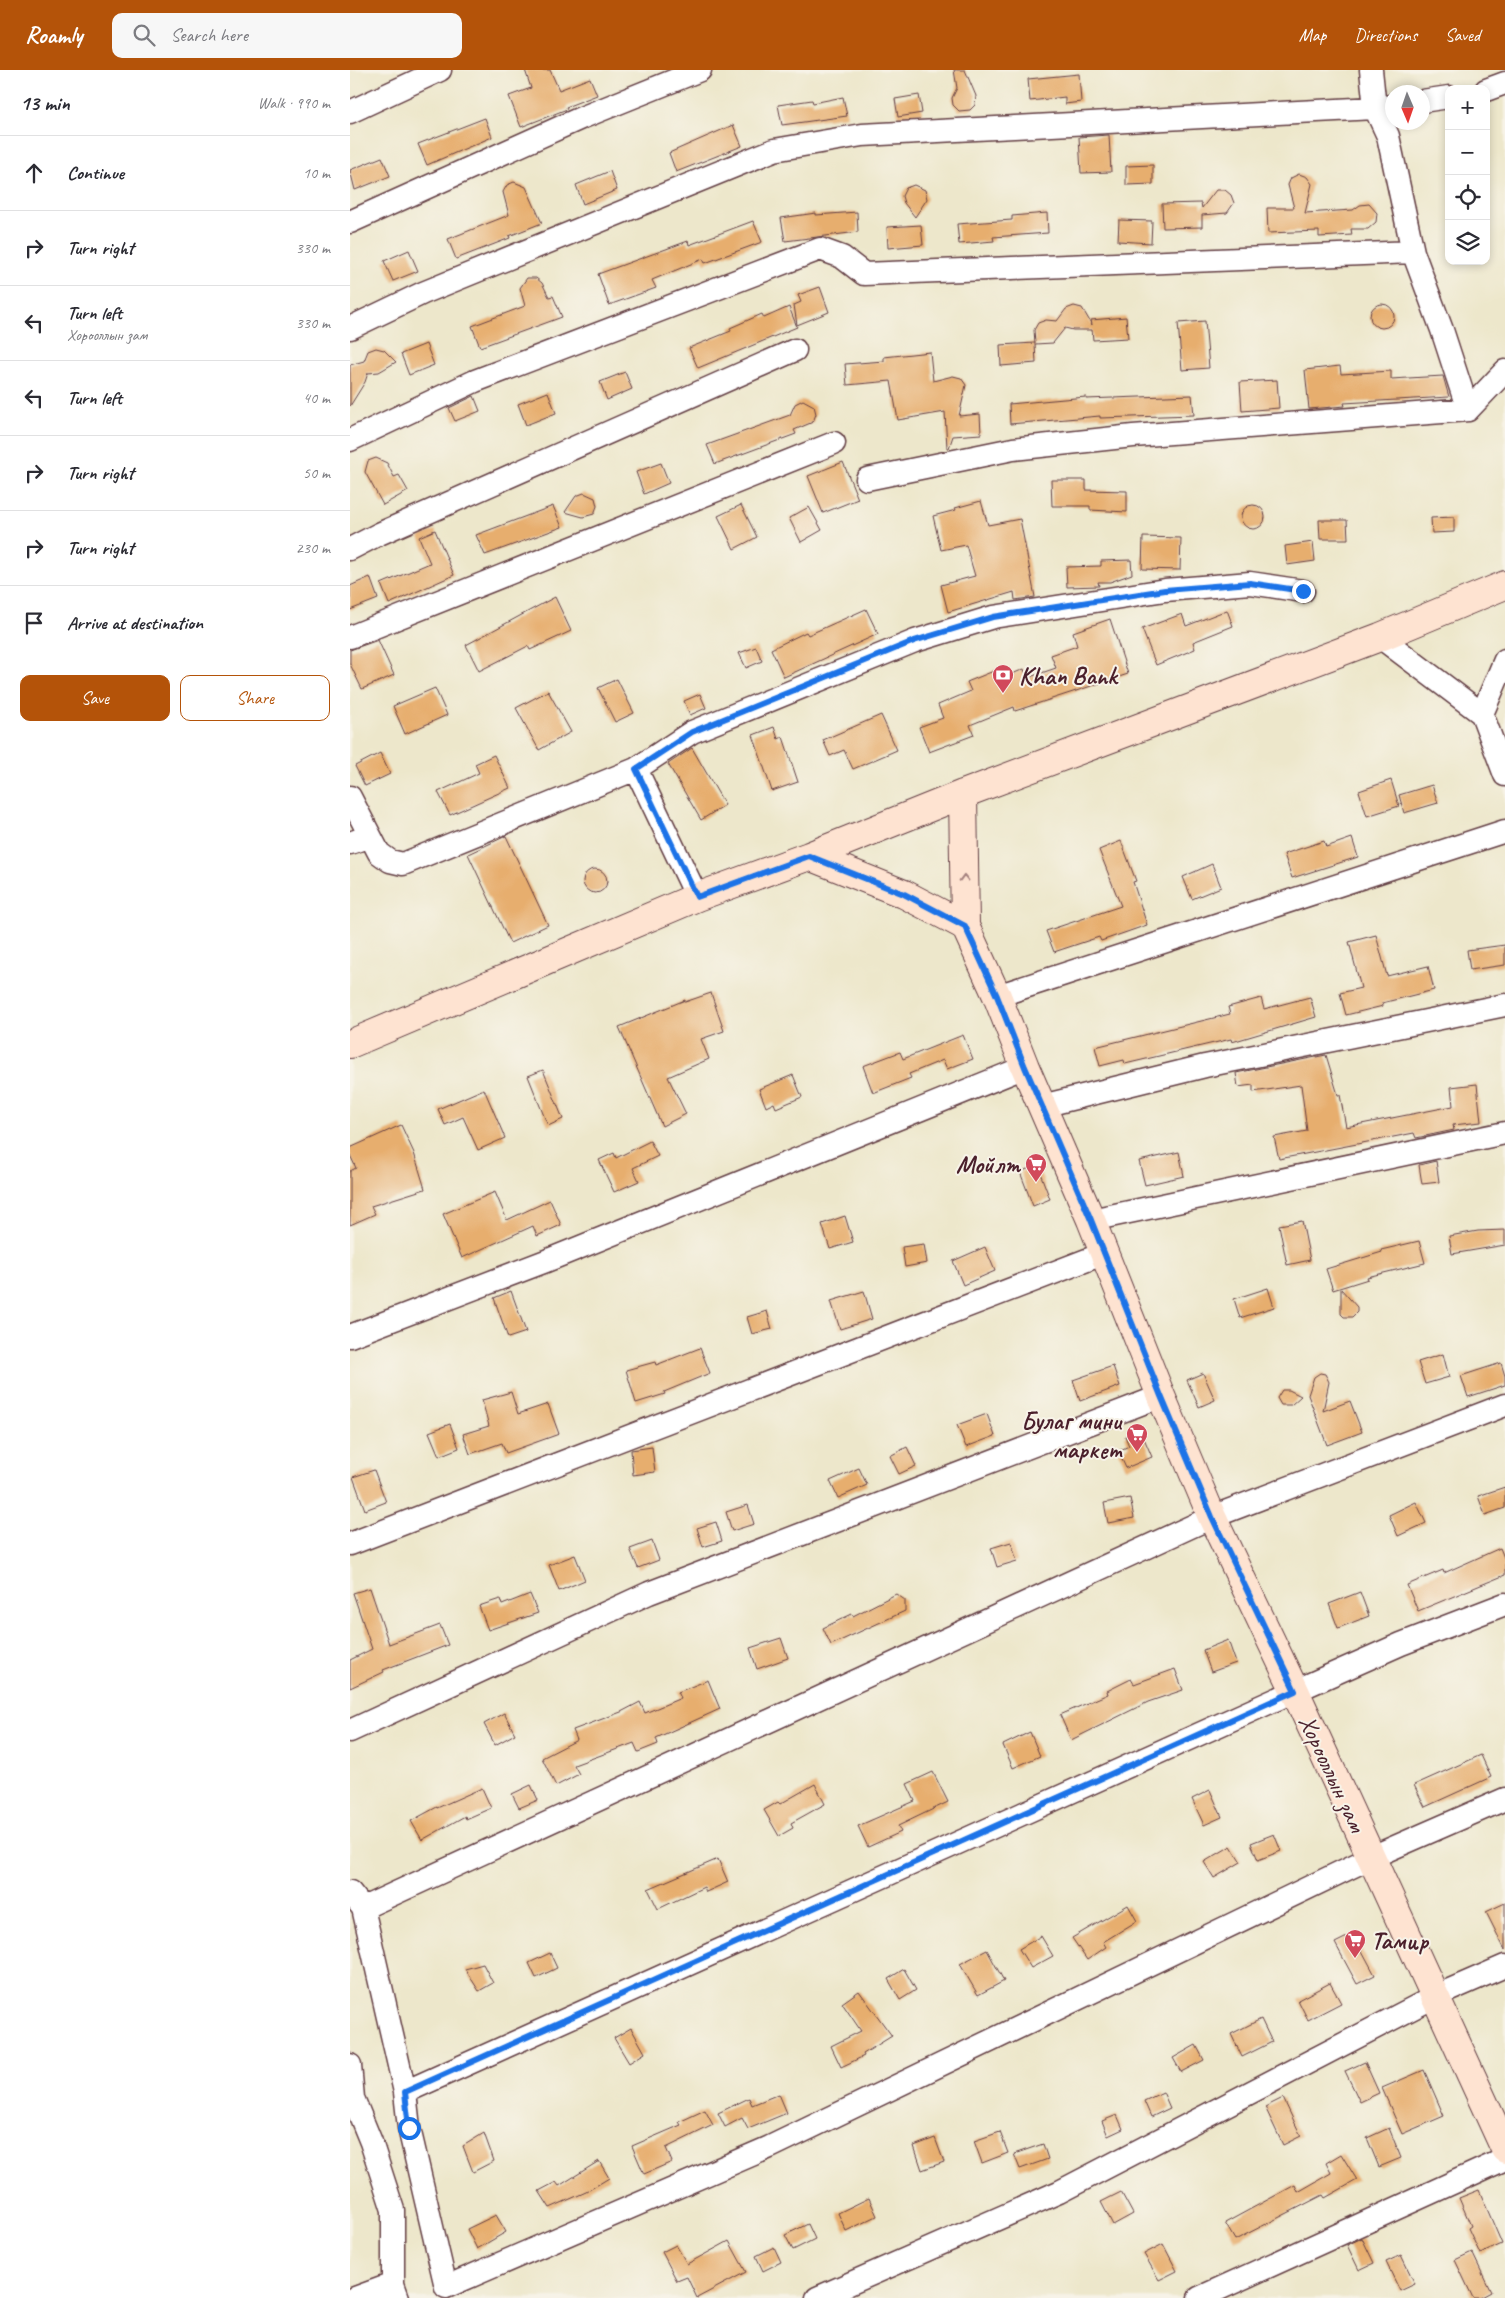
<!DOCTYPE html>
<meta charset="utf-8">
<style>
body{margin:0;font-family:Caveat,sans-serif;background:#f7f7f7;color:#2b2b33}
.controls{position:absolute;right:15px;top:15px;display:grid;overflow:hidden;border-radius:10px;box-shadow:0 2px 8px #0003}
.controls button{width:45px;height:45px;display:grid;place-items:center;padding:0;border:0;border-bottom:1px solid #e1e1e2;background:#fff;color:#2b2b33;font:25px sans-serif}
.compass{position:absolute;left:1035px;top:15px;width:45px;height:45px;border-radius:50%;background:#fff;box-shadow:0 2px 8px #0003;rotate:178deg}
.stop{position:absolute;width:15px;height:15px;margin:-11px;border:4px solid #1a73e8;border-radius:50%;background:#fff}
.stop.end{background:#1a73e8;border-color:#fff;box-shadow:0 1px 5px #0008}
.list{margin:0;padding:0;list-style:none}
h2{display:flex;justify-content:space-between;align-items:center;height:65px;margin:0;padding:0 20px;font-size:21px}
h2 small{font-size:16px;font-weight:400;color:#7c7c81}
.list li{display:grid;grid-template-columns:32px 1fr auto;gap:15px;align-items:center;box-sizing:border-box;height:75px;padding:0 20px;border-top:1px solid #e1e1e2}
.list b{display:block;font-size:19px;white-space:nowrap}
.list p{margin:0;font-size:16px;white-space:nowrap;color:#7c7c81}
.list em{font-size:16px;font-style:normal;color:#7c7c81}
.actions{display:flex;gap:10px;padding:15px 20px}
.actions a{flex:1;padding:11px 0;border:1px solid #b45309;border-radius:10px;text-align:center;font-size:18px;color:#b45309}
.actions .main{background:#b45309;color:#fff}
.icon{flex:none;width:28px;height:28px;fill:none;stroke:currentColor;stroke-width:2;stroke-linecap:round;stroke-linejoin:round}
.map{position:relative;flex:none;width:1155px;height:2228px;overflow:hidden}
header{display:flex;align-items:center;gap:30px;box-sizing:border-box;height:70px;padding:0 25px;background:#b45309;color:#fff}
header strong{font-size:24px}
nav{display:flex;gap:28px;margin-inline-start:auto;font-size:18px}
.search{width:350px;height:45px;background:#f7f7f7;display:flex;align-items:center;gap:12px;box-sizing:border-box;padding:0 18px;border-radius:10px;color:#7c7c81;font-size:19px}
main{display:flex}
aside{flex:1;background:#fff}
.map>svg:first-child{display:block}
.building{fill:#e7ae6e}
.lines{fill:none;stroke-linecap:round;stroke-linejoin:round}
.street-casing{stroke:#623d43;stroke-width:25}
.secondary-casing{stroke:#623d43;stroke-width:30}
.street{stroke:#fff;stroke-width:22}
.secondary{stroke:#fee3d1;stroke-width:28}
.oneway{stroke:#a4817e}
.route{stroke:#1a73e8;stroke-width:6}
.labels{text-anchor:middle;stroke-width:4;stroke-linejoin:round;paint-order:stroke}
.poi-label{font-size:25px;font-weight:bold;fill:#4a1f2b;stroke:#f7f3e8;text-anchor:start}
.street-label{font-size:25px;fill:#4a1f2b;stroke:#f7f3e8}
</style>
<header>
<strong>Roamly</strong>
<div class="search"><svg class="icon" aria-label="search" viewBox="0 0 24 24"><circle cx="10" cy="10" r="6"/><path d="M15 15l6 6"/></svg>Search here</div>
<nav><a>Map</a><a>Directions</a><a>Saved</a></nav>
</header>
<main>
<aside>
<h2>13 min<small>Walk · 990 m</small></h2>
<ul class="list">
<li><svg class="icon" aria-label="ahead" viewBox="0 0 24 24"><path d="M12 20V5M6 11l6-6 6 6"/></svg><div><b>Continue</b></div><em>10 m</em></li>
<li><svg class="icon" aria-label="right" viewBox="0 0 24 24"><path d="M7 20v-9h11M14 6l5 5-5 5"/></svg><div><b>Turn right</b></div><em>330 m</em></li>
<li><svg class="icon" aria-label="left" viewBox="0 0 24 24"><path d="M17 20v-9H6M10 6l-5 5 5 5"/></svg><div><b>Turn left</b><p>Хорооллын зам</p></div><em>330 m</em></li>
<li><svg class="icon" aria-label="left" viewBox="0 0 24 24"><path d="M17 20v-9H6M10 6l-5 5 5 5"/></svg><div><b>Turn left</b></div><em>40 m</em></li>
<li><svg class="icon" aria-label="right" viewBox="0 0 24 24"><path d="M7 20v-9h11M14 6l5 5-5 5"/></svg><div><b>Turn right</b></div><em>50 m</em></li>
<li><svg class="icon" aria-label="right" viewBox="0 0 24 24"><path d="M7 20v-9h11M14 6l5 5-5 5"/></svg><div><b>Turn right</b></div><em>230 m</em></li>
<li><svg class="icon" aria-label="arrive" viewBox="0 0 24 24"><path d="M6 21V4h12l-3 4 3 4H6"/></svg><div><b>Arrive at destination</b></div></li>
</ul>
<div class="actions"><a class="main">Save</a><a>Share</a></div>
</aside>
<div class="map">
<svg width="1155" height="2228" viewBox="0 0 1155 2228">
<rect width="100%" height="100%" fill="#f7f3e8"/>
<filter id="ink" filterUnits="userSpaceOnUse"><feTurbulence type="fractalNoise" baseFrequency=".02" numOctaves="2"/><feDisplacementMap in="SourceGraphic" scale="10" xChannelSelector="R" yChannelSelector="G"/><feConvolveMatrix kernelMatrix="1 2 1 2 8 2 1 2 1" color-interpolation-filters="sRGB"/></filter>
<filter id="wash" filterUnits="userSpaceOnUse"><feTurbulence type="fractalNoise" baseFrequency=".0096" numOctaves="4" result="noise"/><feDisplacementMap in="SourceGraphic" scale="20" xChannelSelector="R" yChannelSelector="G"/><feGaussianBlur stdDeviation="1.12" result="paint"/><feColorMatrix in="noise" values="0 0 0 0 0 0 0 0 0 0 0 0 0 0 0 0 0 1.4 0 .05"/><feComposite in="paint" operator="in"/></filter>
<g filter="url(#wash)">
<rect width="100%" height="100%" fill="#ede7cb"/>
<g id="blocks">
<path class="building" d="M175 0H200L209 20 240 8 247 25 216 37 217 39 171 57 159 26 181 18Z
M604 0H615L626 26 625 35 620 40 609 41 603 35 602 28 607 18Z
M729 4 731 32 715 34V27L680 31 678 9Z
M569 25 572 43 548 47 545 29Z
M493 27 497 46 432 55 428 35 462 30 463 33Z
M135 48 142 67 77 95 68 74Z
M383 55 392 76 326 102 319 83Z
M759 65 761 102 731 103 729 67Z
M32 87 40 106 5 120 0 100Z
M803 95V114L776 115V96Z
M260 101 267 120 233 134 226 115Z
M949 104 957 107 962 114 955 143 1003 140 1010 135 1019 134 1027 143 1026 152 1018 159H1001L1002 165 969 167V161L918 163 917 138H944L938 115 941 108Z
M164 112 176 117 192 153 159 166 160 168 106 189 98 169 159 145 153 122 157 115Z
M564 115 575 120 577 129 565 147 554 133 552 126 556 118Z
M866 120H875L881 125 884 133 877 143 852 145V157L813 158 812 134 851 133 852 138Z
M507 142 508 162 435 171 431 148 466 143V145Z
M697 143 698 163 643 167 644 171 609 174 607 154 662 150V146Z
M769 150 802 151 801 173 768 171Z
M403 151 412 172 355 193 353 189 302 210 306 218 259 235 248 204 338 171 339 175Z
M571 155 573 175 538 178 537 157Z
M59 180 68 201 43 211 34 191Z
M177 208H186L192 213 199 227 203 226 212 247 130 277 122 256 175 236 170 218Z
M470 217 479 242 447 255 444 235 451 232 448 225Z
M1020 246a12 12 0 1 1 24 0a12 12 0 1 1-24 0Z
M724 236 732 238 742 255 741 250 776 247 778 268 743 270 742 260H723L715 258 703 273 685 274 686 293 651 296 650 275 685 273 684 260 688 253 696 250 707 251 716 239Z
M439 237 447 257 348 298 339 278 381 261 380 258 412 244 414 248Z
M855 251 859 298 832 300 828 253Z
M76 274 84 295 59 305 51 284Z
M26 278 34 280 46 292 29 302 18 303 15 312 0 336V295L14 291 18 281Z
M580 282 583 311 603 306 611 308 616 315 609 346 630 344 631 364 603 366 599 378H597L595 342 548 350 541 311 497 315 495 294 534 291V287Z
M990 296 991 304 1041 301V309L1093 306 1099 327 994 333 995 336 959 339 955 300Z
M275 302 282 319 257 330 250 312Z
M927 310 929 338 892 341 890 312Z
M198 322 206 343 176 355 168 334Z
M842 325 844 345 750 348V346L660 354 659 334 736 327V329Z
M124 326 130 341 105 351 99 338Z
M453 330 464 336 466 344 463 352 444 360 446 364 365 394 357 375 440 345 445 334Z
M26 388 37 393 44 407 49 405 58 421 33 435 15 402 18 391Z
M493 392 508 429 473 443 458 406Z
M311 393 319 413 294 424 286 402Z
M701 410H736V420L777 421V442L740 440V436H702Z
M234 423 245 428 247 436 244 444 233 447 215 442 226 426Z
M631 431 638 455 670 449 685 527 665 530 664 522 598 542 591 515 625 506 616 475 591 480 583 446 606 440 605 438Z
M891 447a12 12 0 1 1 24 0a12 12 0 1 1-24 0Z
M391 435 407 467 384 479 368 446Z
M203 436 212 457 135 485 126 465Z
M459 437 472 460 451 472 439 448Z
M1104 447V462L1082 463 1081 448Z
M969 450H997L998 469H970Z
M85 460 104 505 39 534 31 514 80 493 69 467Z
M793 467 831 468 830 500 792 499Z
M963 472 965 491 937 495 935 476Z
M781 490 782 504 760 512H748L749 516 717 517 716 497 751 496V491Z
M20 507 28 529 0 540V516Z
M205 527 221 561 180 580 178 576 129 601 116 575Z
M516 539 528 564 434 607 421 579 456 562 458 565Z
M877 540 883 556 843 572 845 579 806 595 792 559 832 544 836 556Z
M760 549 778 604 665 641 664 637 620 655 624 665 579 682 569 657 593 648 588 635 621 621 617 612 651 598 655 607 674 599 677 608 706 598 701 585 727 576 723 562Z
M28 570 44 605 12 619 0 594V580Z
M406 577 412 591 396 598 389 583Z
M267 609 284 643 265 652 248 618Z
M85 618 97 645 55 664 43 636Z
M198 621 221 662 189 680 166 638Z
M350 624 356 638 340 645 334 631Z
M531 645 547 680 503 699 494 680 480 686 473 670Z
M424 657 428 669 433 667 448 712 422 721 403 665Z
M342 678 375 735 351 750 318 694Z
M30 683 40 704 15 716 5 696Z
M144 685 160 718 100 745 88 722 129 703 125 694Z
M1041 710 1049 736 1017 746 1009 721Z
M1082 715 1088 733 1054 743 1049 725Z
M156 766 198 855 160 873 118 784Z
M1002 768 1008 787 942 808 934 784 974 771 976 777Z
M771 771 786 811 783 812 797 855 751 871 749 867 704 882 696 861 771 836 749 780Z
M862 794 871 817 842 829 833 807Z
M233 811a12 12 0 1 1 24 0a12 12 0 1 1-24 0Z
M1026 865 1037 906 1078 896 1084 920 1032 933 1033 936 996 945 990 923 1011 918 999 872Z
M1155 875V895L1120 900 1117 880Z
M361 923 374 961 351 969 359 989 318 1007 336 1044 312 1056 269 957 335 930V932Z
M960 927 966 947 882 972 881 969 775 994 774 990 750 996 745 977 880 944 878 937 911 928 914 939Z
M613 965 623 989 597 999 593 990 559 1004 561 1008 523 1023 513 996 550 982 553 989Z
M976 985 988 1025H990L996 1057 1103 1036 1101 1017 1127 1014 1131 1052 1103 1055 1104 1060 1066 1068 1064 1063 929 1089 924 1067 957 1061 951 1015 903 1022V1015L888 1017 886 1003Z
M193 1000 213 1049 198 1056 178 1006Z
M443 1005 452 1027 426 1038 424 1033 416 1037 409 1019Z
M134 1019 155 1068 128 1080 113 1047 95 1055 88 1039Z
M51 1055 64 1083 75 1119 21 1136 25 1144 0 1155V1101L6 1098 0 1085V1078Z
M300 1071 308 1086 283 1098 289 1111 264 1122 249 1090 264 1083 266 1088Z
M829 1082 834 1106 795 1115 789 1091Z
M1086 1091 1089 1112 1072 1114 1069 1095Z
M687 1095 700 1129 683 1136 670 1102Z
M145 1122 157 1150 200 1130 211 1155 187 1166 183 1156 112 1188 93 1144Z
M495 1146 503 1172 480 1179 472 1154Z
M952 1151 960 1190 937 1195 929 1155Z
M1155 1160V1175L1102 1184 1099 1166 1128 1161Z
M1069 1171 1075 1193 1017 1207 1018 1209 983 1220 976 1199 1032 1182 1031 1180Z
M574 1174 577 1193 555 1197 552 1177Z
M635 1177 645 1201 613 1215 603 1191Z
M918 1218 924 1237 890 1248 884 1229Z
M991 1219 1007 1237V1242L1002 1247H994L991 1244Z
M161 1221 176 1262 158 1268 144 1228Z
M514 1221 522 1249 490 1259 481 1231Z
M417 1241 422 1259 402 1264 397 1247Z
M350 1278 360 1303 314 1322 315 1324 286 1333 276 1300 305 1292 306 1295Z
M1093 1284 1099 1307 1075 1314 1068 1292Z
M1151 1293 1155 1306V1315L1118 1327 1111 1306Z
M763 1296 770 1316 730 1331 723 1310Z
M853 1303 865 1330 849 1337 837 1310Z
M970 1303 975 1304 979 1312 973 1341 1000 1331 1012 1362 977 1375 958 1325 964 1307Z
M932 1320H939L951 1326 941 1335H931L927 1328Z
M161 1322 168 1344 198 1334 209 1364 156 1383 152 1373 120 1384 113 1364 139 1356 132 1330Z
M637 1344 645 1366 616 1377 607 1355Z
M100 1354 109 1378 89 1386 79 1362Z
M790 1359 802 1387 776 1398 768 1381 779 1376 775 1366Z
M302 1377 305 1402 283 1405 281 1380Z
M557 1377 566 1396 549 1404 540 1386Z
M509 1398 517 1415 488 1428 480 1411Z
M24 1400 36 1432 15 1440 3 1407Z
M1155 1417V1438L1135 1445 1128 1426Z
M780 1428 784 1448 758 1453 754 1433Z
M1066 1432 1076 1453 1048 1466 1039 1445Z
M398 1435 404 1454 382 1461 376 1442Z
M366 1452 372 1471 353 1477 347 1458Z
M302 1471 309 1490 288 1498 280 1479Z
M661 1472 667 1491 647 1497 641 1478Z
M1150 1478 1155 1490V1505L1068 1541 1057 1515 1093 1500 1094 1503Z
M225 1485 235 1510 209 1521 199 1495Z
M20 1518 39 1574 90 1555 98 1575 33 1600 34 1602 0 1618V1590L22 1579 3 1523Z
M1010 1522 1019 1546 988 1558 979 1534Z
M180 1524 188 1543 138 1560 129 1536 150 1529 152 1535Z
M546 1524 555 1530V1541L481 1575 473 1558 502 1544 503 1546Z
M431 1568 438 1588 407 1599 400 1578Z
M878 1570 886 1593 861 1602 853 1580Z
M825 1599 833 1620 798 1632 721 1670 710 1645 758 1624 757 1621 781 1609 784 1614Z
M358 1610 370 1639 306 1668 308 1674 288 1682 284 1673 224 1695 229 1704 206 1716 192 1688 227 1670 223 1660 271 1642 290 1632 295 1643 331 1628 328 1622Z
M154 1643 165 1664 145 1675 134 1654Z
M680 1662 690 1686 663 1698 653 1675Z
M1131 1685 1141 1707 1075 1737 1064 1715Z
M583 1702 598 1732 548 1756 551 1762 518 1777 508 1756 565 1731 557 1714Z
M465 1714 475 1734 441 1753 443 1758 429 1766 414 1740 428 1732 430 1734Z
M181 1715 188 1730 169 1738 162 1724Z
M132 1718 141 1738 116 1749 115 1746 72 1770 61 1751 87 1737V1738Z
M860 1720 872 1747 854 1755 842 1729Z
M924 1764 931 1781 908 1790 901 1773Z
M881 1776 891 1792 864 1808 854 1792Z
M368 1789 378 1812 356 1822 354 1817 308 1839 298 1819Z
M1155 1833V1880L1136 1842Z
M778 1835 787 1851 753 1872 756 1877 737 1890 722 1868Z
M1003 1864 1025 1905 1007 1914 985 1873Z
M691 1866 703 1886 681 1898 669 1879Z
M637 1880 654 1911 628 1925 610 1894Z
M200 1883 207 1898 186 1908 179 1893Z
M133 1894 143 1913 129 1921 115 1899Z
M554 1899 566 1920 550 1930 538 1909Z
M980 1913 991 1933 958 1950 948 1930Z
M509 1921 542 1966 513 1984 514 1986 491 1997 481 1976 511 1961 492 1933Z
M911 1949 922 1972 892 1987 881 1964Z
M281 1958 295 1983 279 1993 264 1968Z
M846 1975 854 1990 831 2002 823 1988Z
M1015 1992 1029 2023 1010 2032 995 2001Z
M1074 2000 1094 2046 1052 2064 1032 2018Z
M813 2022 820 2038 801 2047 794 2031Z
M429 2024 437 2043 398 2059 392 2048 375 2057 368 2043 399 2028 402 2035Z
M933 2028 951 2066 933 2075 915 2037Z
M355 2040 363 2055 316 2078 322 2092 294 2104 282 2076 331 2055 329 2052Z
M767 2045 773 2059 758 2066 752 2051Z
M1039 2058 1051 2088 1029 2097 1017 2068Z
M650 2062 658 2083 632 2093 624 2071Z
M134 2063 144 2091 123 2102 113 2076Z
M585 2068 594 2092 572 2100 564 2076Z
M693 2074 698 2089 670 2099 664 2084Z
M991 2084 1007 2110 975 2128 973 2125 885 2170 875 2153 945 2115 948 2122 981 2103 976 2093Z
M249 2091 259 2108 236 2122 200 2138 189 2121 206 2112 209 2116Z
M1129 2120 1152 2174 1130 2184 1118 2158 1121 2156 1109 2128Z
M771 2122 783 2144 763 2155 751 2132Z
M519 2128 527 2146 496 2161 488 2143Z
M146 2145 156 2162 127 2179 117 2159Z
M458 2154 465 2169 443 2180 435 2165Z
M1012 2168 1024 2193 1009 2200 997 2175Z
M379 2171 396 2202 347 2228 337 2207 327 2211 312 2182 326 2175 337 2194Z
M813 2174 827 2201 809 2210 794 2184Z
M424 2177 431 2192 413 2201 406 2186Z
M1122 2182 1141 2222 1130 2228H1123L1105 2190Z
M1051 2185 1065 2214 1050 2221 1036 2192Z"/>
</g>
</g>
<g filter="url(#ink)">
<use href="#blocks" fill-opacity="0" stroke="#623d43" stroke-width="1"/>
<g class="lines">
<g class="street-casing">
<path id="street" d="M1021 0 1025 38 1038 66 1063 182 1092 260 1118 340
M1136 20 1155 13
M1072 31 1099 27
M0 42 90 0
M0 152 231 48 350 0
M0 258 73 223 424 80 512 65 1025 38 1042 36
M0 370 125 311 470 179 492 187 514 204 1063 182
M517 409 663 379 783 366 1118 340 1155 301
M0 479 29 464 445 280
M0 567 484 373
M1030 567 1132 644 1155 705
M1132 644 1155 590
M286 699 342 662 565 571 643 547 815 520 900 513 953 521
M0 727 29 783 40 791 53 794 286 699 347 827
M0 773 20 766
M647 926 1155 761
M692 1036 855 996 1155 935
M741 1150 1155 1063
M0 1266 196 1191 675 997
M0 1474 755 1183
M0 1661 299 1523 811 1326
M0 1822 13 1838 55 2022 59 2058 96 2217 420 2077 1022 1787 1155 1729
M13 1838 862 1447 1155 1335
M0 1995 3 2028 21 2072 43 2140V2214L48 2228
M55 2022 945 1621 1051 1574 1155 1534
M5 2228 43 2214
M467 2228 709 2122 1086 1926 1155 1896
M849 2228 1155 2089"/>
</g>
<g class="secondary-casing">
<path id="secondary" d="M613 724 615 856 647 926 675 997 741 1150 811 1326 862 1447 945 1621 1155 2079
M459 786 554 824 615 856
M0 974 347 827 459 786 613 724 1030 567 1155 515"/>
</g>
<use href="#street" class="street"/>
<use href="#secondary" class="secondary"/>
</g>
<defs><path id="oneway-chevron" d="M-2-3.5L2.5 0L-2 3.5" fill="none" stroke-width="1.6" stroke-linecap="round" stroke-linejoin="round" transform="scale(1.25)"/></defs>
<use class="oneway" href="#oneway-chevron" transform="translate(614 808) rotate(-91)"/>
</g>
<g class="lines" filter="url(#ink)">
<path class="route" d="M59 2058 55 2022 945 1621 862 1447 811 1326 741 1150 675 997 647 926 615 856 554 824 459 786 347 827 286 699 342 662 564 571 643 547 815 520 900 513 953 521"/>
</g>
<defs>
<g id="bank-pin" transform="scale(1.125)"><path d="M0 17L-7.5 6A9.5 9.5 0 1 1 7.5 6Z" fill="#d1495b" stroke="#f7f3e8"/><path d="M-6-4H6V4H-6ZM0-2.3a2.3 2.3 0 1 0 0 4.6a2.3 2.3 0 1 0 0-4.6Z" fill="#fff"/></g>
<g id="supermarket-pin" transform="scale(1.125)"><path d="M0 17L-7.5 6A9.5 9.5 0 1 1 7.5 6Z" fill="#d1495b" stroke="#f7f3e8"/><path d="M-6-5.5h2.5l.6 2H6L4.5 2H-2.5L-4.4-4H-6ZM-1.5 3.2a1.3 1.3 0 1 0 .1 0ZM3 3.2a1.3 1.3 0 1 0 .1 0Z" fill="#fff"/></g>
</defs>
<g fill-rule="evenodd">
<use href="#bank-pin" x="653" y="605"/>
<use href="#supermarket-pin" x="686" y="1094"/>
<use href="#supermarket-pin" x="787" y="1364"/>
<use href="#supermarket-pin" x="1005" y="1870"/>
</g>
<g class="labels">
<g class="poi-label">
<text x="669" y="614">Khan Bank</text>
<text x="670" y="1103" text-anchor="end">Мойлт</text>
<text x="771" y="1359" text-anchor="end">Булаг мини<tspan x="771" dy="29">маркет</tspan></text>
<text x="1021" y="1879">Тамир</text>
</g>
<g class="street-label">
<text transform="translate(983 1703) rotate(65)" y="9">Хорооллын зам</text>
</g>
</g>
</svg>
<div class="controls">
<button>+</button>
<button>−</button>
<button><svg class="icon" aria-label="locate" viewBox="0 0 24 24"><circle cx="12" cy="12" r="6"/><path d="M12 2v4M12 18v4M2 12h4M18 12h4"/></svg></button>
<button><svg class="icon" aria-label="layers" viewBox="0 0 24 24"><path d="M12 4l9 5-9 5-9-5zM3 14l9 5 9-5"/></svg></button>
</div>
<svg class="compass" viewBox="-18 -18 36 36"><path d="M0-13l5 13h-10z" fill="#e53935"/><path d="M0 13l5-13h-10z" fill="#7c7c81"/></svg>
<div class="stop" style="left:59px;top:2058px"></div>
<div class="stop end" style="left:953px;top:521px"></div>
</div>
</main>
